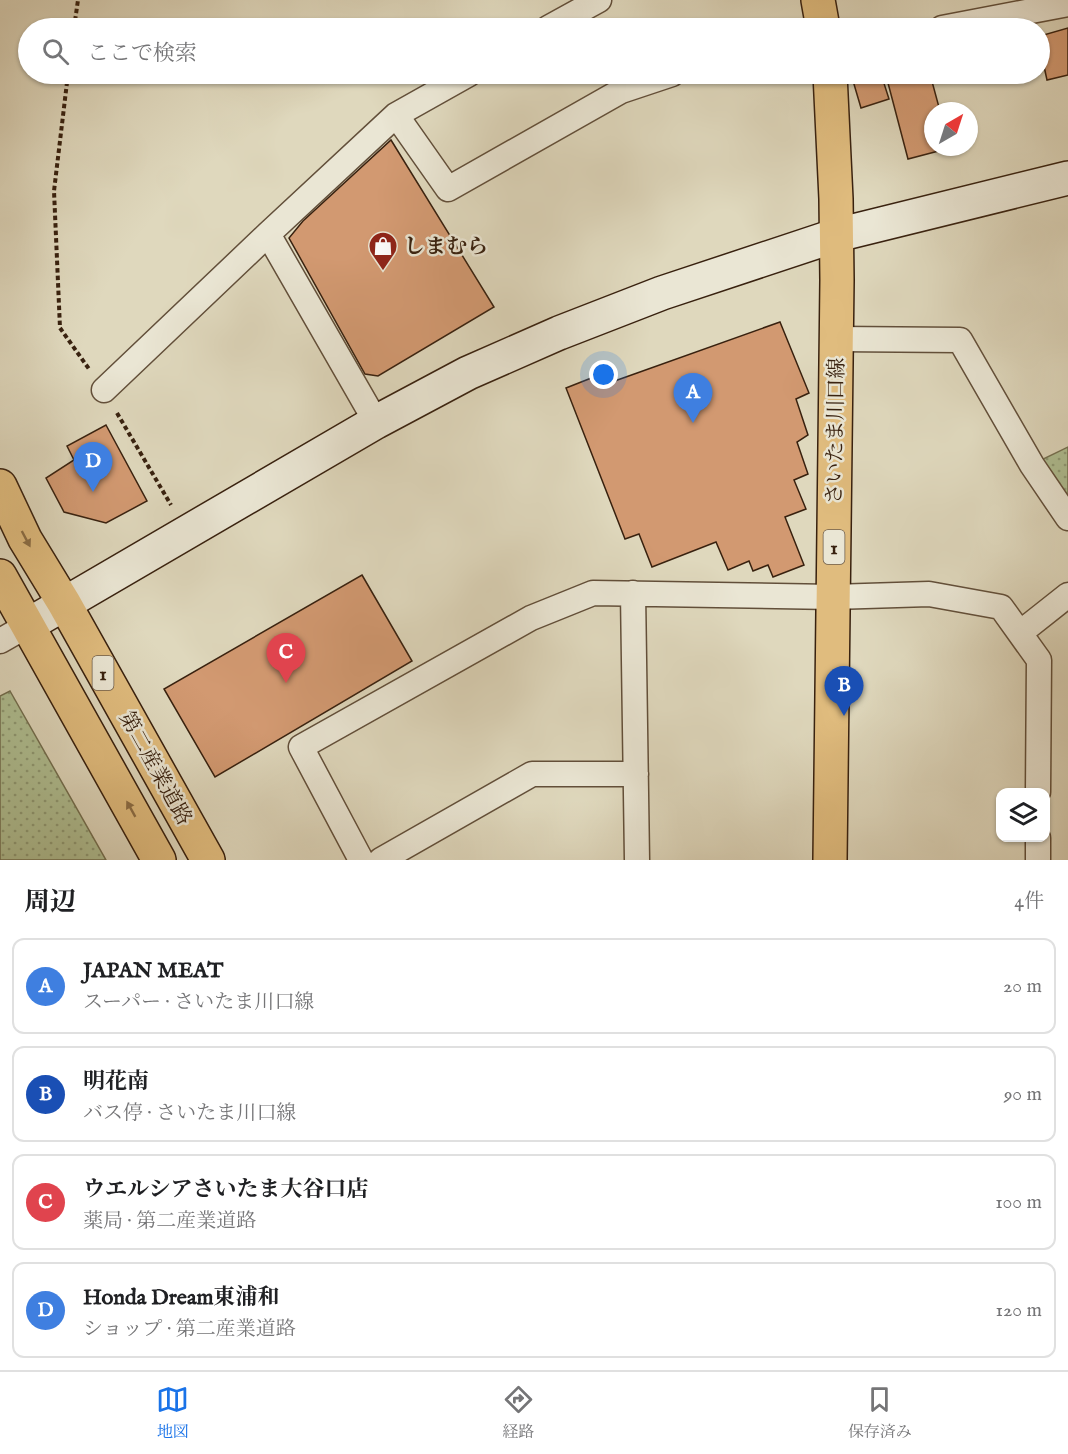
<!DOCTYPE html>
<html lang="ja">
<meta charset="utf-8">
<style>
body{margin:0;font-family:"IM FELL English","Noto Serif JP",serif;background:#f2f2f2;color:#202124}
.controls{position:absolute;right:18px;bottom:18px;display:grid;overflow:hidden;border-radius:12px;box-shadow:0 2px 4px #0004}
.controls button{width:54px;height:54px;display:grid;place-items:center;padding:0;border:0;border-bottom:2px solid #e0e0e0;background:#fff;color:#202124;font:30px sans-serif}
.compass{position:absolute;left:924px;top:102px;width:54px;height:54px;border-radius:50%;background:#fff;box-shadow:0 2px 4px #0004;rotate:39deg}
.you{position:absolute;left:604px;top:375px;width:21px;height:21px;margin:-15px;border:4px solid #fff;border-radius:50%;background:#1a73e8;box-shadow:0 0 0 9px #1a73e833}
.badge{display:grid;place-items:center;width:39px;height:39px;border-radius:50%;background:#1a73e8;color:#fff;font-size:20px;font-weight:700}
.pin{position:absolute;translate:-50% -50px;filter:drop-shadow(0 2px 3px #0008)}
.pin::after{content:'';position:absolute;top:32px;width:21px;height:18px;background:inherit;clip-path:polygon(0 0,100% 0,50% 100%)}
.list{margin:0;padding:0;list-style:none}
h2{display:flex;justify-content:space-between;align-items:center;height:78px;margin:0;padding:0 24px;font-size:26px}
h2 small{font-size:20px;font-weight:400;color:#757577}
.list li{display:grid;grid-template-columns:39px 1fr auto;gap:18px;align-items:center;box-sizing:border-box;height:96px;margin:0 12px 12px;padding:0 12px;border:2px solid #e0e0e0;border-radius:12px}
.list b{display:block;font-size:22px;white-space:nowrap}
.list p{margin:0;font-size:20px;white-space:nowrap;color:#757577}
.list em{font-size:20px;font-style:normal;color:#757577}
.icon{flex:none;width:33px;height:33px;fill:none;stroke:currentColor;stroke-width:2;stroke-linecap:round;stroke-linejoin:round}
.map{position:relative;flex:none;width:1068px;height:860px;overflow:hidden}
.search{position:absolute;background:#fff;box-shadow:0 2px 4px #0004;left:18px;right:18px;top:18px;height:66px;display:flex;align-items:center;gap:15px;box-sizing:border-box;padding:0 21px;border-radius:33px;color:#757577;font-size:22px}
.sheet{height:510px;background:#fff}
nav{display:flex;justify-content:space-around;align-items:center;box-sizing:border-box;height:84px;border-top:2px solid #e0e0e0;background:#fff;font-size:16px;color:#757577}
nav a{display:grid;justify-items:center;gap:3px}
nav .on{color:#1a73e8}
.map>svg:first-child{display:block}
.park{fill:url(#park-dots);stroke:#747051;stroke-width:1.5}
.building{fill:#d29971;stroke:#38210f;stroke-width:1.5}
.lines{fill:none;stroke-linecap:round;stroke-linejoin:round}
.street-casing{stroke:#624f3a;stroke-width:27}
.secondary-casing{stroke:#38210f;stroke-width:36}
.primary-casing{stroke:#38210f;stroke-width:36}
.path{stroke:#38210f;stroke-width:4;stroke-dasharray:4.5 3;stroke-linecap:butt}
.street{stroke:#eae6d4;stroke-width:24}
.secondary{stroke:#eae6d4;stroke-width:33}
.primary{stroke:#e0bc7e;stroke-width:33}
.oneway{fill:#8c6e46}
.labels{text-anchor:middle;stroke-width:5;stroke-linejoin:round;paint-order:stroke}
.shield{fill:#eae6d4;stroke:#6d5c4a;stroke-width:1.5}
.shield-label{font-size:20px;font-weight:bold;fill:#38210f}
.poi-label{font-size:21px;font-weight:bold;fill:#38210f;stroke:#eae6d4;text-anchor:start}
.street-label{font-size:21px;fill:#38210f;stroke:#eae6d4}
</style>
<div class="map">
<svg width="1068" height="860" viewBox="0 0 1068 860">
<defs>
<pattern id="park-dots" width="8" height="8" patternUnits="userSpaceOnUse" patternTransform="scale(1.5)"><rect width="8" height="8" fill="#afbf93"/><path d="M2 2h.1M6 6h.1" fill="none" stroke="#8f9b76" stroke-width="1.8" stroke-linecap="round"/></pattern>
</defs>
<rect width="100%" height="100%" fill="#dfd8bd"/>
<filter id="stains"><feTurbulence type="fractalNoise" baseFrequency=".00333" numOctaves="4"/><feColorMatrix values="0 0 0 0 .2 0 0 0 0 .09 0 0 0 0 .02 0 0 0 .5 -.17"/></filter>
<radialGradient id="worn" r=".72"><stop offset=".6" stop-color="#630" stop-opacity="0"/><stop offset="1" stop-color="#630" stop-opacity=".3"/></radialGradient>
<path class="park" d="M1068 447V506L1037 462Z
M10 691 106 860H0V696Z"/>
<path class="building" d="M1068 28V75L1047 80 1040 48V36Z
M851 74H881L889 99 861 108Z
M925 74H930L940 111H933V147L950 148 908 159 888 83Z
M391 140 494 307 378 376 365 374 289 238 303 221Z
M780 322 809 393 796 399 808 435 797 442 808 474 794 480 806 509 785 517 804 565 773 577 768 565 753 571 749 561 728 570 716 542 652 567 639 534 625 539 566 388 604 373 609 383Z
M106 425 147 501 106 523 64 512 46 478 74 460 67 446Z
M362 575 412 661 215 777 164 689Z"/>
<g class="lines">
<g class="street-casing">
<path id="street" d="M548 28 599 0
M942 28 1068 4
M396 115 448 189 621 91 672 74
M268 234 376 422
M837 339 960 340 1032 465 1068 518
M104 390 268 234 396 115 469 74
M633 593 637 860
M1020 633 1068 595
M0 641 28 625
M361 860 301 747 531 618 593 593 833 597 929 594 1001 607 1039 660 1038 792
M381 860 532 774H636
M1038 860V838"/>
</g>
<g class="secondary-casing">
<path id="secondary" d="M28 625 376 422 468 373 559 333 662 293 837 235 1068 178"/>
</g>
<g class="primary-casing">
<path id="primary" d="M818 0 823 28
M0 486 25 539 64 603 208 860
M0 576 159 860
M830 860 837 280 836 199 830 74"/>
</g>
<path class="path" d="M74 28 78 0
M68 74 54 191 60 328 89 369
M117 413 171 505"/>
<use href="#street" class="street"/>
<use href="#secondary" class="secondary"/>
<use href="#primary" class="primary"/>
</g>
<defs><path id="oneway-solid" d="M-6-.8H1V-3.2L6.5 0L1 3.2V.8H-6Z" transform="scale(1.5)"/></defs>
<g class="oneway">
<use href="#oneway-solid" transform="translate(26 539) rotate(62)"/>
<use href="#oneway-solid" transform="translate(131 809) rotate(-119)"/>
</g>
<defs>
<g id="shop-pin" transform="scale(1.5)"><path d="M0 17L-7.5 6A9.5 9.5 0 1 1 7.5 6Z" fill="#8f2418" stroke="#eae6d4"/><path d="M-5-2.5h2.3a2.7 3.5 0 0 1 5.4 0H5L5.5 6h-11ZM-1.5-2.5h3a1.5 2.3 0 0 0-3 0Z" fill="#fff"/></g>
</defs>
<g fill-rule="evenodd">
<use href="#shop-pin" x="383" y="246"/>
</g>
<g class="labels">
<g class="shield">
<rect x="823.5" y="530" width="21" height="34" rx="4.5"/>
<rect x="92.5" y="656" width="21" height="34" rx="4.5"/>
</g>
<g class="shield-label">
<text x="834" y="554">1</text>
<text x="103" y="680">1</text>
</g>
<g class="poi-label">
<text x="404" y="253">しまむら</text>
</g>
<g class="street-label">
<text transform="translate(835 431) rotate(-89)" y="7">さいたま川口線</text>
<text transform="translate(156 768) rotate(61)" y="7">第二産業道路</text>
</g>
</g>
<rect width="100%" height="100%" filter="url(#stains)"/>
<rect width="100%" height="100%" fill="url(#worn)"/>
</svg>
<div class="controls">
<button><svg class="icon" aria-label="layers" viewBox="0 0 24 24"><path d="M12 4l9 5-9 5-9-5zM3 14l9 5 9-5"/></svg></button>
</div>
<svg class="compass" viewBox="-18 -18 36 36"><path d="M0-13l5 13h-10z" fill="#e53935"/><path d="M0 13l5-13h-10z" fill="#757577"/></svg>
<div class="you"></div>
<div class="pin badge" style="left:693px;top:423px;background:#3f7fe0">A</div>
<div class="pin badge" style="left:844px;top:716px;background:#1a4fb4">B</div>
<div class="pin badge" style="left:286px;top:683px;background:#e0444e">C</div>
<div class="pin badge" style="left:93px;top:492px;background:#3f7fe0">D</div>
<div class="search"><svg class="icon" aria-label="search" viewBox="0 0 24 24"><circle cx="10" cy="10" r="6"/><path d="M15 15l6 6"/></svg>ここで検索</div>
</div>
<section class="sheet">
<h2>周辺<small>4件</small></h2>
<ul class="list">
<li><span class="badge" style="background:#3f7fe0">A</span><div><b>JAPAN MEAT</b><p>スーパー · さいたま川口線</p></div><em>20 m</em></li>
<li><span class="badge" style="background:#1a4fb4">B</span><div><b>明花南</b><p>バス停 · さいたま川口線</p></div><em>90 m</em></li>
<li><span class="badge" style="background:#e0444e">C</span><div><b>ウエルシアさいたま大谷口店</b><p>薬局 · 第二産業道路</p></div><em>100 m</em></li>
<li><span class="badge" style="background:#3f7fe0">D</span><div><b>Honda Dream東浦和</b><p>ショップ · 第二産業道路</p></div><em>120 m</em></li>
</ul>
</section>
<nav>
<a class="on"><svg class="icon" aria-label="map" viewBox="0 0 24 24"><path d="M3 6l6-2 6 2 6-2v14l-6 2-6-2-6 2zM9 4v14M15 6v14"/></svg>地図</a>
<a><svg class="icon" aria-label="directions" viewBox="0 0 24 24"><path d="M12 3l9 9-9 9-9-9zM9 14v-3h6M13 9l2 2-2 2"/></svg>経路</a>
<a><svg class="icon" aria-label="saved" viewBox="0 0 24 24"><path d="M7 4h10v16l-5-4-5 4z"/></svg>保存済み</a>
</nav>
